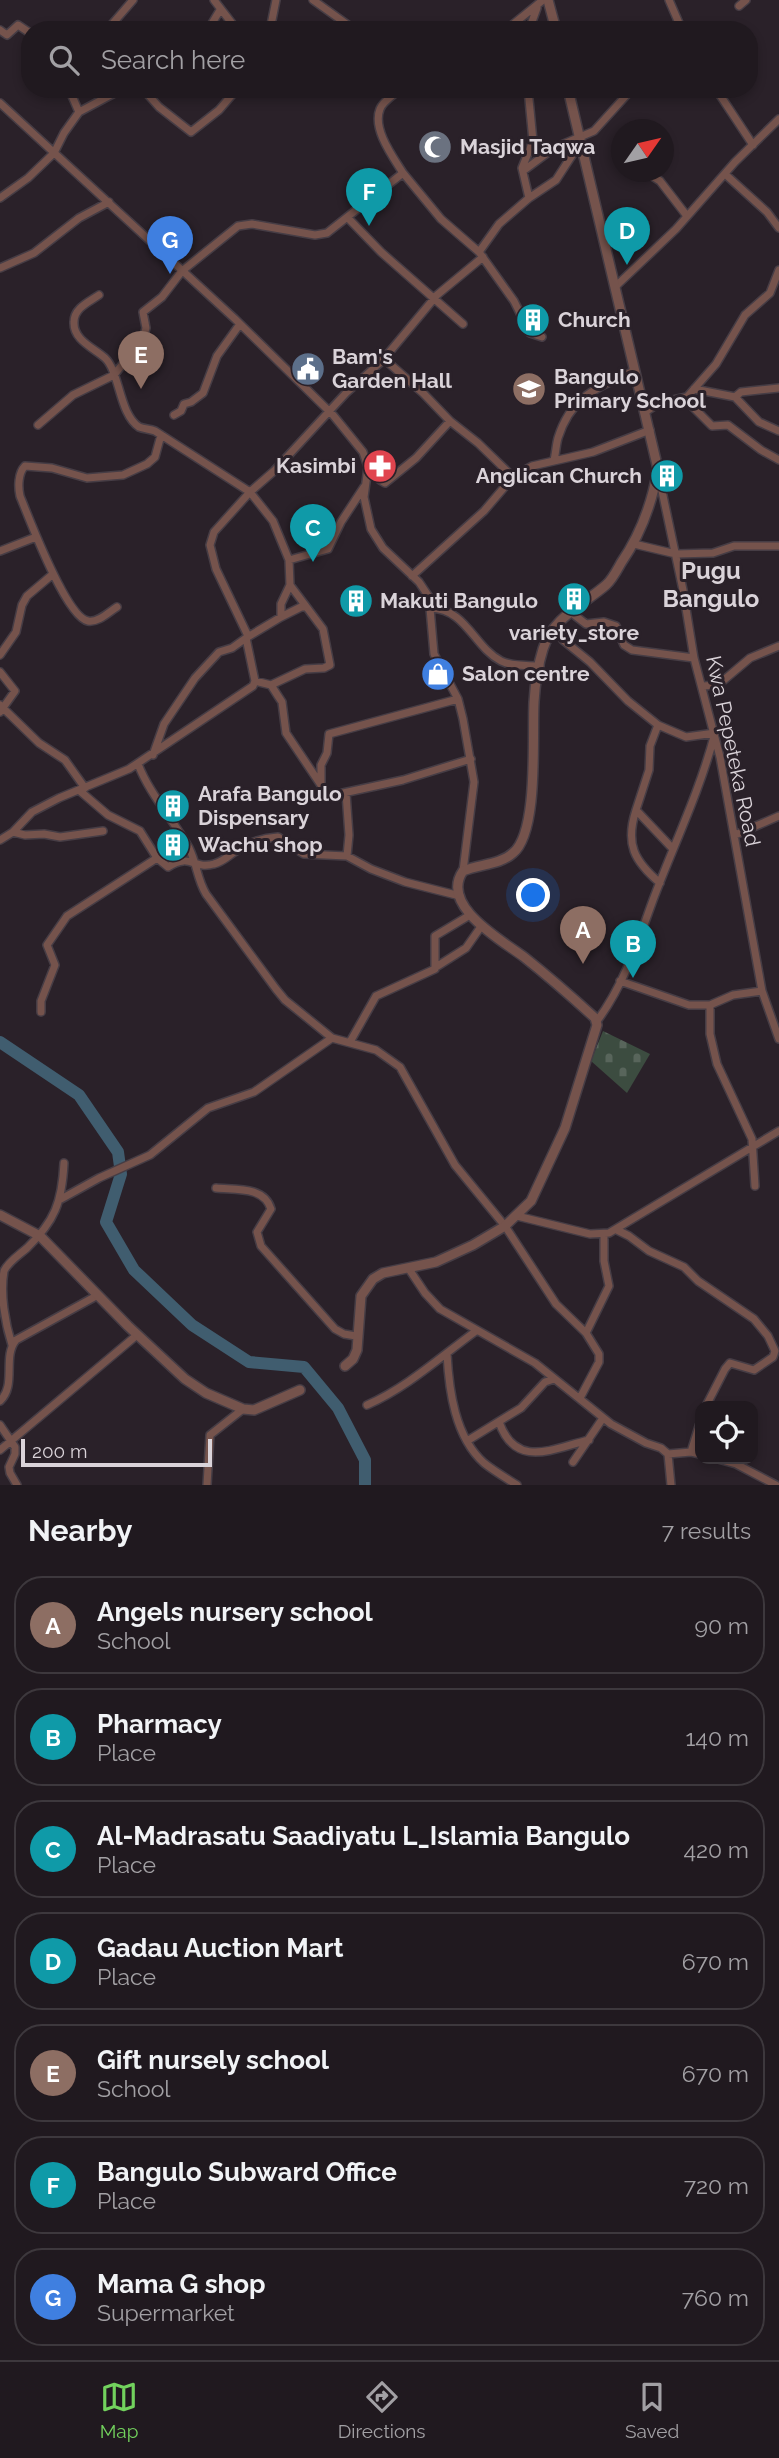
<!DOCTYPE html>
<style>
body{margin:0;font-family:Raleway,sans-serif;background:#2d262c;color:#f1f3f6}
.controls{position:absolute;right:21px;bottom:21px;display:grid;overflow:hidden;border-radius:14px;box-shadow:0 4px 10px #0003}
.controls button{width:63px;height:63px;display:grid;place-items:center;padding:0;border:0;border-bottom:2px solid #3d383d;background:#20191f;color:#f1f3f6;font:35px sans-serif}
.compass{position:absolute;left:611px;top:119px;width:63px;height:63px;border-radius:50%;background:#20191f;box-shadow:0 4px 10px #0003;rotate:56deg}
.scale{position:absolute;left:21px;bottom:18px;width:191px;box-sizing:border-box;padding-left:7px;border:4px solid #dad3d9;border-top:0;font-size:19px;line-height:24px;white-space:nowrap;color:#dad3d9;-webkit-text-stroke:5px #2a2129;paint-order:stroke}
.you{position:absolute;left:534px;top:896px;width:24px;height:24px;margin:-18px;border:5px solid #fff;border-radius:50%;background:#1a73e8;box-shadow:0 0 0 10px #1a73e833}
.badge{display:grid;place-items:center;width:46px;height:46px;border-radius:50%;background:#72d25d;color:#fff;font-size:23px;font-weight:700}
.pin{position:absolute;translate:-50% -58px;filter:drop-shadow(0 2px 4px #0008)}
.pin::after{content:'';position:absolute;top:37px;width:24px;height:21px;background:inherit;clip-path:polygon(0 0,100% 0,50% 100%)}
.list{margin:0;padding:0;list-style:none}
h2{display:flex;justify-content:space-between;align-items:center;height:91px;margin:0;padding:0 28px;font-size:30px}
h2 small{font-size:23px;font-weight:400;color:#a2a0a4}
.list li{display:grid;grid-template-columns:46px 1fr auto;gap:21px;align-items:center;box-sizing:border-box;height:98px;margin:0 14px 14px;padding:0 14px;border:2px solid #3d383d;border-radius:28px}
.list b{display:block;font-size:26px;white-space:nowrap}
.list p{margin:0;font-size:23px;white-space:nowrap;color:#a2a0a4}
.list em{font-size:23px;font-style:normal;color:#a2a0a4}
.icon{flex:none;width:38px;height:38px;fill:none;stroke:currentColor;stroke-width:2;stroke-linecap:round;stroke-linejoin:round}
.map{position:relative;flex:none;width:779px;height:1485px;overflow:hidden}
.search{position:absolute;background:#20191f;box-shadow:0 4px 10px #0003;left:21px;right:21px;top:21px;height:77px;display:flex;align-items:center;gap:18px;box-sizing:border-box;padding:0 24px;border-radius:28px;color:#a2a0a4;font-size:26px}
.sheet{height:875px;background:#20191f}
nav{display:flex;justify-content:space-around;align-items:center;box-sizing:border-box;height:98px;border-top:2px solid #3d383d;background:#20191f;font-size:19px;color:#a2a0a4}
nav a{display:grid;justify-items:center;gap:4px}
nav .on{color:#72d25d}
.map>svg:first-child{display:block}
.cemetery{fill:url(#cemetery-stones)}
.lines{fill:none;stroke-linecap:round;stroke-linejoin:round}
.river{stroke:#405d6f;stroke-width:12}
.minor-casing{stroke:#463d45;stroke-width:10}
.tertiary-casing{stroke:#463d45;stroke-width:12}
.minor{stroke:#75534c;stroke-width:7}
.tertiary{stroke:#75534c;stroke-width:9}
.labels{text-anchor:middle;stroke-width:6;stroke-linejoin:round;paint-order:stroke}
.poi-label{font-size:21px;font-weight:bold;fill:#dad3d9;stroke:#2a2129;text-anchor:start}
.street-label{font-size:21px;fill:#dad3d9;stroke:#2a2129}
.quarter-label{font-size:24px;font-weight:bold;fill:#dad3d9;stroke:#2a2129}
</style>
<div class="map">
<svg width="779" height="1485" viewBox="0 0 779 1485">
<defs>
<pattern id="cemetery-stones" width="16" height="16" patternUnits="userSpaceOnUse" patternTransform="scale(1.75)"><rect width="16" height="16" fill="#3c4c40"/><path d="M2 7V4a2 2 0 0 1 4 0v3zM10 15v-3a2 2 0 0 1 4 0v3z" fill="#58655b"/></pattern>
</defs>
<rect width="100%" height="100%" fill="#2a2129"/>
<path class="cemetery" d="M603 1031 650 1054 627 1093 591 1061Z"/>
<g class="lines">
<path class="river" d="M0 1042 79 1095 118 1152 121 1174 106 1222 134 1270 192 1325 249 1362 304 1367 338 1408 365 1460V1485"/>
<g class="minor-casing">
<path id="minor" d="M214 0 234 26
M313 0 355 30
M669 0 682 30
M739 6 746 0
M0 30 7 35 18 25 30 33
M107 30 133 0
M208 30 220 10
M270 30 276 0
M506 30 543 0
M529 30 537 8
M69 89 79 112
M143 89 159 107 191 132 219 110 237 89
M400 89C394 95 383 101 380 109 372 129 393 157 403 173
M528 89 533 141 522 168 529 198
M716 89 753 145
M0 103 235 319 333 415 363 452 368 467 364 497 371 529 383 548 419 582 429 597 434 654 458 699 463 719 474 782 463 871
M621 164H622
M523 171 554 148 594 131 632 89
M646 172 660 181 687 216
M725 174 767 212 779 228
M0 198 28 178 54 153 64 133 79 112 122 89
M348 218 381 252 463 324
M479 252 499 224 529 198 556 180 580 143
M0 268 34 253 79 218 109 202
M779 270 770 293 745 315 716 364 687 397 691 405 712 426 728 425 761 450 779 460
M615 287 676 229 735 162 779 119
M99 295C89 302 74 308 74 322 73 340 94 348 105 358 120 372 119 414 139 427 144 429 150 429 155 431L250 492 273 521 289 560
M383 358 423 393 450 421
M694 389 735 397 759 422 779 431
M735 397 741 392 779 388
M645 412 659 403 687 397
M174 415 181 411 184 404 191 402 203 393 217 356 240 324
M38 425 73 395 114 375 143 339 146 328 143 312 162 297 182 271 238 226 252 224 315 235 327 233 403 173 441 219 479 252 514 301 530 333 542 337
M554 460C556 452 556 445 558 438 571 396 597 388 634 371
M367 461 380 480 385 483 416 458 450 421 478 443 513 477 532 466 593 452 650 430
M658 472 683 590 694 658 720 757 762 991 779 1039
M634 544 676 554 713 553 734 546H779
M0 551 36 537
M412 576 484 511 513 477
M117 607C109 612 98 623 88 621 66 617 29 518 20 496 18 487 18 473 25 466L52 468 87 478 123 475 147 464 155 457 161 435
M431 608C466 609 474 647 501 661 513 667 528 665 540 666
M569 611 586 624 604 622 616 626 624 645 632 650 694 658
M281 617 301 607H305
M554 628 563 640 590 662 628 701 658 725 686 737 715 733C700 791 674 844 653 900 638 941 624 985 597 1021
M248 636 216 569 210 545 214 532 250 492 274 471 346 393 382 361 437 295 483 257
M0 655 16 632 22 605 27 596 53 574
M0 672 15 691 0 712
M255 681 271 685 278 696 282 702 286 733 327 794 334 795 403 780 471 759
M271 685 305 669 324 668 330 665 323 629 290 585
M703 686 718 685 750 658 779 646
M0 705 39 743 65 760 85 788
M658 725 650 746 649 770 636 810 673 849
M153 755 164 724 195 678 219 652 232 648 246 638
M138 764C150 795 173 819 189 848 197 864 197 879 206 894L276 989 285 1000 332 1038 376 1050 400 1067 455 1165 505 1226 556 1304 586 1333
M321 783V765L327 753 329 734 458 699
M80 791 108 815 140 831 157 858 168 867C191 852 193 870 214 864 222 862 226 858 233 853 247 843 261 838 278 837L304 854 347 856 371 869 405 882 460 896
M346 793 349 835 347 856
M636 810C625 844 634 861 660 883
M13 832 25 835 44 834 60 837 103 831
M735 835 779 816
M0 840 13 832 32 812 59 798 129 769 253 686 255 681 246 638 281 617V604L290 585 289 560 328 549 341 522 364 487
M436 967 466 948 480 928
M620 981 689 1005H710L733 995 762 991
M710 1005V1034L717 1064 752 1139 755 1186
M41 1012V1001L55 965 47 945 67 916 157 858
M350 1042 376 996 435 969V936L470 915
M216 1188C235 1190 264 1186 271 1209L257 1232 261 1246 335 1329 344 1334 356 1336
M61 1199 99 1178 150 1155 208 1108 254 1092 332 1038
M517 1216 590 1234 609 1233 779 1131
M617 1230 629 1236 649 1251 684 1267 698 1281 754 1319 768 1336 775 1351 773 1357 754 1370 730 1363 725 1369 706 1406
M409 1269 425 1293 440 1309 535 1363 611 1424 646 1443 661 1448 668 1454 691 1452 700 1454
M12 1345C5 1323 0 1294 4 1271 8 1262 19 1255 27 1248 55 1221 62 1202 64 1163
M447 1354C449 1391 455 1437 484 1463 494 1471 506 1478 517 1485
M580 1398 599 1362V1354L586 1333 609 1286 604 1261V1235
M0 1401C17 1385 2 1357 16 1340L98 1295
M367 1405C408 1387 440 1357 476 1331
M499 1422C516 1470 554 1448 589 1440
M0 1425 15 1447V1454L9 1467 10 1473 17 1485
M467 1441 521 1408 545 1382 554 1379
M0 1450 137 1335
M691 1452 700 1423
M668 1454 671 1485
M718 1459 736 1464 776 1485
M573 1462 603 1418
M207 1485 210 1435 243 1409"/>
</g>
<g class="tertiary-casing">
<path id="tertiary" d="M548 0 556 30
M0 1215 40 1236 128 1326 185 1379 206 1393 243 1409 254 1410 300 1390
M345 1366 353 1359 357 1350 361 1296 373 1279 383 1273 436 1262 473 1245 505 1226 531 1201 565 1128 597 1025 595 1018C572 997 548 976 524 957 503 941 439 906 463 871 479 864 500 865 513 853 539 832 532 735 534 702 535 685 538 665 543 649 553 617 583 605 606 585 612 580 617 570 621 563 641 534 652 504 658 469L568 89"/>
</g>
<use href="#minor" class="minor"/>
<use href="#tertiary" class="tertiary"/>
</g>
<defs>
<g id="mosque-disc" transform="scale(1.75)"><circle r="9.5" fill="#6b7280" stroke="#2a2129"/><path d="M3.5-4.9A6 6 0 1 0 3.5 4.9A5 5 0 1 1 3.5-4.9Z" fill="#fff"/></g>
<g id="building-disc" transform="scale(1.75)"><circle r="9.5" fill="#0f9aa8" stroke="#2a2129"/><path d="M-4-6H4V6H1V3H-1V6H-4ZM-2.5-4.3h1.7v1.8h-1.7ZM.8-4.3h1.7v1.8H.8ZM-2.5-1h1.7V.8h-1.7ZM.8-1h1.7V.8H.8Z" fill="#fff"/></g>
<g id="civic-disc" transform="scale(1.75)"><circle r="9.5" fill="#5c6f8a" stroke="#2a2129"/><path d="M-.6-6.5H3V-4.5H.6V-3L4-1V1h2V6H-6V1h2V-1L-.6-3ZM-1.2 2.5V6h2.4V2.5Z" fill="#fff"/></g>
<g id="school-disc" transform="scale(1.75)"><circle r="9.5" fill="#8d6e63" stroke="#2a2129"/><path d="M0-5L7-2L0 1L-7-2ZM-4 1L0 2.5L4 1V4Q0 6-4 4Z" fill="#fff"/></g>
<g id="pharmacy-disc" transform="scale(1.75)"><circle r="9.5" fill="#e0444e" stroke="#2a2129"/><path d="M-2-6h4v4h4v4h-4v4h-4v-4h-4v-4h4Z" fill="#fff"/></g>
<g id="shop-disc" transform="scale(1.75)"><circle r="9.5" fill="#3f7fe0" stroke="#2a2129"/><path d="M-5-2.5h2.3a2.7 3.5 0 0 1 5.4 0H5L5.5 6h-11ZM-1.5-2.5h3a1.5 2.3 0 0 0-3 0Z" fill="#fff"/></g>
</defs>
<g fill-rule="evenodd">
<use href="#mosque-disc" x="435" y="147"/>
<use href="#building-disc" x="533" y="320"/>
<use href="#civic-disc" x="308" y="369"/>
<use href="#school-disc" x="529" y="389"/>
<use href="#pharmacy-disc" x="380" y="466"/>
<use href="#building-disc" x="667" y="476"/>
<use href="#building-disc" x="574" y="599"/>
<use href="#building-disc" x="356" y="601"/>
<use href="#shop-disc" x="438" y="674"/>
<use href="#building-disc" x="173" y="806"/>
<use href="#building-disc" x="173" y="845"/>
</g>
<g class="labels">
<g class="poi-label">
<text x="460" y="154">Masjid Taqwa</text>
<text x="558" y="327">Church</text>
<text x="332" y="364">Bam's<tspan x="332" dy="24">Garden Hall</tspan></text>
<text x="554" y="384">Bangulo<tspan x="554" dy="24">Primary School</tspan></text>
<text x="356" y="473" text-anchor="end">Kasimbi</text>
<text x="642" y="483" text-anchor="end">Anglican Church</text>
<text x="380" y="608">Makuti Bangulo</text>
<text x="574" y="640" text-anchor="middle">variety_store</text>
<text x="462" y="681">Salon centre</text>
<text x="198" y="801">Arafa Bangulo<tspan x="198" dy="24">Dispensary</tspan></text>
<text x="198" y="852">Wachu shop</text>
</g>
<g class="street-label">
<text transform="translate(733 751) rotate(78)" y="7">Kwa Pepeteka Road</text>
</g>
<g class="quarter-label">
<text x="711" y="579">Pugu<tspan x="711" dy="28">Bangulo</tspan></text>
</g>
</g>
</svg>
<div class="controls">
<button><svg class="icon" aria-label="locate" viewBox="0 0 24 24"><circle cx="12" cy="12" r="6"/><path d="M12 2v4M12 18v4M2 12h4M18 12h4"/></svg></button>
</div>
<svg class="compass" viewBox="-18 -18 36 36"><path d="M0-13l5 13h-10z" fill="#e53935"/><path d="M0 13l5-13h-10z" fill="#a2a0a4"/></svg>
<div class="scale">200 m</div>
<div class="you"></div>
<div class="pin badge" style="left:583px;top:964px;background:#8d6e63">A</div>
<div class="pin badge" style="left:633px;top:978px;background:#0f9aa8">B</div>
<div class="pin badge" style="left:313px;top:562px;background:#0f9aa8">C</div>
<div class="pin badge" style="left:627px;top:265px;background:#0f9aa8">D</div>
<div class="pin badge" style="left:141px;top:389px;background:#8d6e63">E</div>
<div class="pin badge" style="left:369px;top:226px;background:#0f9aa8">F</div>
<div class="pin badge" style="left:170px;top:274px;background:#3f7fe0">G</div>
<div class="search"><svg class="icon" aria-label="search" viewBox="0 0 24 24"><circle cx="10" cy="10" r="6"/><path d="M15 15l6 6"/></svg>Search here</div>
</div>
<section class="sheet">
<h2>Nearby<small>7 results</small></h2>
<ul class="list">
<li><span class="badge" style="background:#8d6e63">A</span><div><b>Angels nursery school</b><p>School</p></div><em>90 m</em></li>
<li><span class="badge" style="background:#0f9aa8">B</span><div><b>Pharmacy</b><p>Place</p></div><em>140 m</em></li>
<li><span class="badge" style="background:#0f9aa8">C</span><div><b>Al-Madrasatu Saadiyatu L_Islamia Bangulo</b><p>Place</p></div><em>420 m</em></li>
<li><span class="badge" style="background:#0f9aa8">D</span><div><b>Gadau Auction Mart</b><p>Place</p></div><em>670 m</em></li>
<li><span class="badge" style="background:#8d6e63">E</span><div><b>Gift nursely school</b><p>School</p></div><em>670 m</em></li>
<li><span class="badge" style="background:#0f9aa8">F</span><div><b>Bangulo Subward Office</b><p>Place</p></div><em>720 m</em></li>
<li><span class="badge" style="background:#3f7fe0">G</span><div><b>Mama G shop</b><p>Supermarket</p></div><em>760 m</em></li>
</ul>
</section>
<nav>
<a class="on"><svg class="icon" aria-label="map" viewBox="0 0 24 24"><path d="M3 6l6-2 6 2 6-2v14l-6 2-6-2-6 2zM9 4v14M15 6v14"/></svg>Map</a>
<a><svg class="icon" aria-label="directions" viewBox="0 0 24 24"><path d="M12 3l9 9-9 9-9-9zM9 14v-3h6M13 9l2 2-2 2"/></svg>Directions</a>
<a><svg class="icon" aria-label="saved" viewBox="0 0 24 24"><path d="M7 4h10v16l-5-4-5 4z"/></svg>Saved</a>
</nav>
